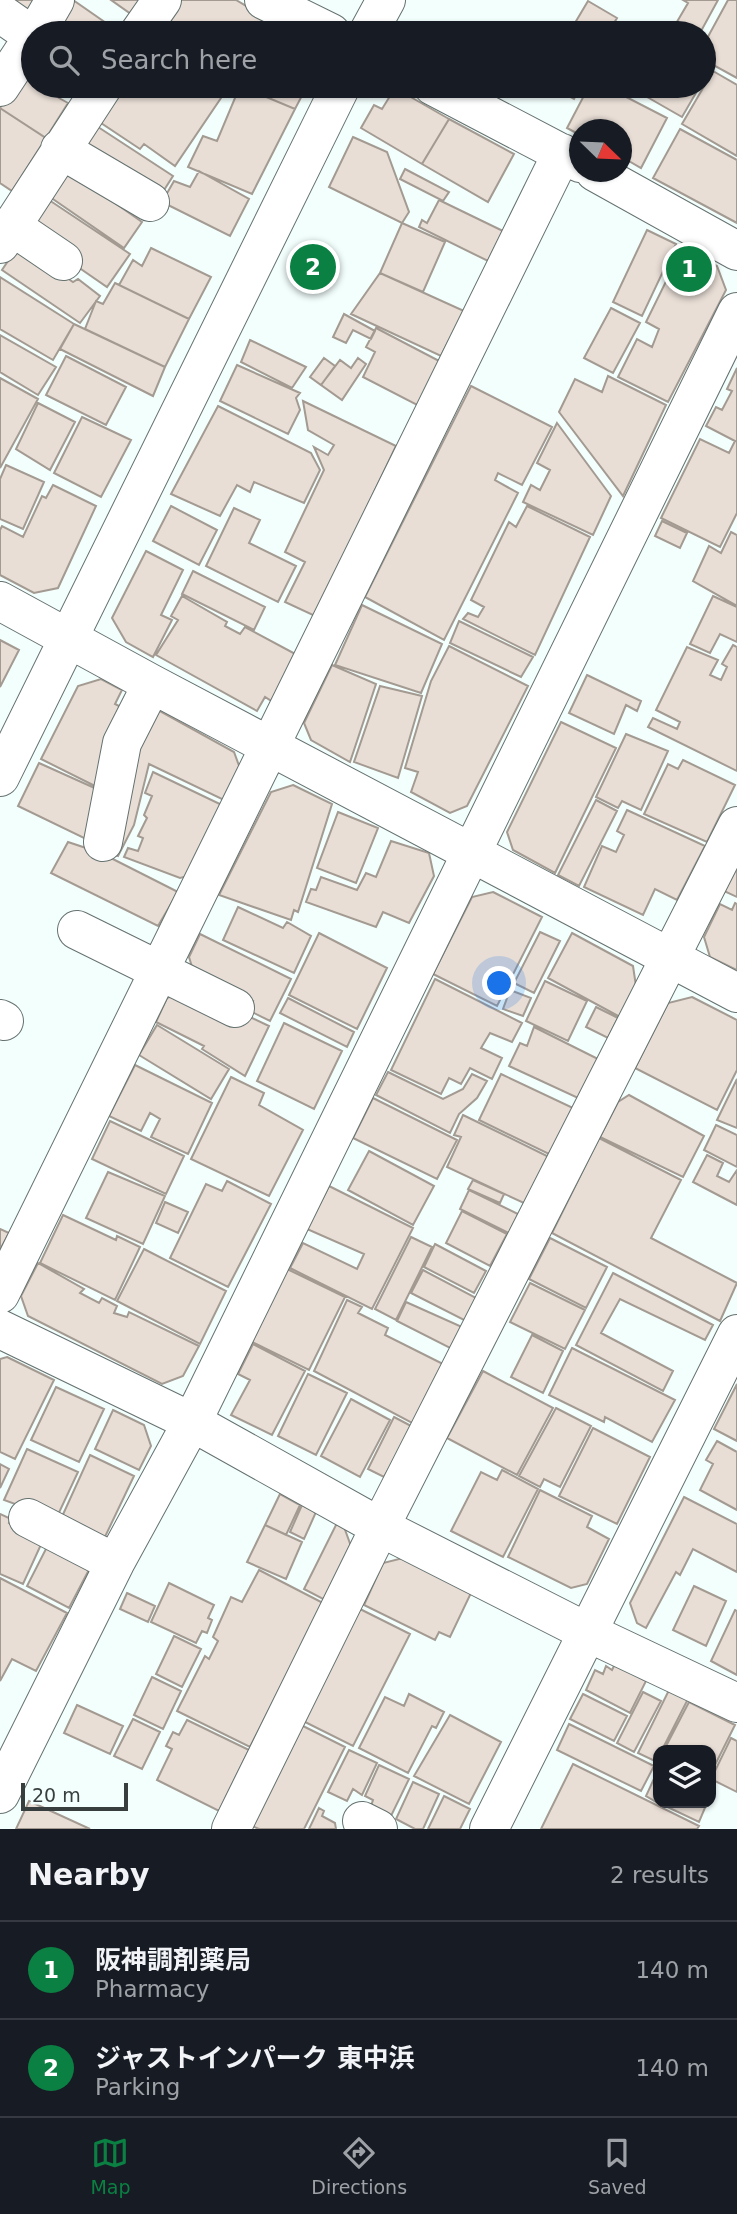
<!DOCTYPE html>
<meta charset="utf-8">
<style>
body{margin:0;font-family:"DejaVu Sans","Noto Sans JP",sans-serif;background:#20242c;color:#f1f3f6}
.controls{position:absolute;right:21px;bottom:21px;display:grid;overflow:hidden;border-radius:14px;box-shadow:0 2px 5px #0004}
.controls button{width:63px;height:63px;display:grid;place-items:center;padding:0;border:0;border-bottom:2px solid #363941;background:#171b24;color:#f1f3f6;font:35px sans-serif}
.compass{position:absolute;left:569px;top:119px;width:63px;height:63px;border-radius:50%;background:#171b24;box-shadow:0 2px 5px #0004;rotate:113deg}
.scale{position:absolute;left:21px;bottom:18px;width:107px;box-sizing:border-box;padding-left:7px;border:4px solid #383e3d;border-top:0;font-size:19px;line-height:24px;white-space:nowrap;color:#383e3d;-webkit-text-stroke:5px #f3fffd;paint-order:stroke}
.you{position:absolute;left:500px;top:984px;width:24px;height:24px;margin:-18px;border:5px solid #fff;border-radius:50%;background:#1a73e8;box-shadow:0 0 0 10px #1a73e833}
.badge{display:grid;place-items:center;width:46px;height:46px;border-radius:50%;background:#0b8043;color:#fff;font-size:23px;font-weight:700}
.pin{position:absolute;translate:-50% -50%;border:4px solid #fff;box-shadow:0 2px 7px #0006}
.list{margin:0;padding:0;list-style:none}
h2{display:flex;justify-content:space-between;align-items:center;height:91px;margin:0;padding:0 28px;font-size:30px}
h2 small{font-size:23px;font-weight:400;color:#9ea1a6}
.list li{display:grid;grid-template-columns:46px 1fr auto;gap:21px;align-items:center;box-sizing:border-box;height:98px;padding:0 28px;border-top:2px solid #363941}
.list b{display:block;font-size:26px;white-space:nowrap}
.list p{margin:0;font-size:23px;white-space:nowrap;color:#9ea1a6}
.list em{font-size:23px;font-style:normal;color:#9ea1a6}
.icon{flex:none;width:38px;height:38px;fill:none;stroke:currentColor;stroke-width:2;stroke-linecap:round;stroke-linejoin:round}
.map{position:relative;flex:none;width:737px;height:1829px;overflow:hidden}
.search{position:absolute;background:#171b24;box-shadow:0 2px 5px #0004;left:21px;right:21px;top:21px;height:77px;display:flex;align-items:center;gap:18px;box-sizing:border-box;padding:0 24px;border-radius:38px;color:#9ea1a6;font-size:26px}
.sheet{height:287px;background:#171b24}
nav{display:flex;justify-content:space-around;align-items:center;box-sizing:border-box;height:98px;border-top:2px solid #363941;background:#171b24;font-size:19px;color:#9ea1a6}
nav a{display:grid;justify-items:center;gap:4px}
nav .on{color:#0b8043}
.map>svg:first-child{display:block}
.building{fill:#e8ded6;stroke:#a39a92;stroke-width:2}
.lines{fill:none;stroke-linecap:round;stroke-linejoin:round}
.minor-casing{stroke:#657270;stroke-width:40}
.minor{stroke:#fff;stroke-width:38}
</style>
<div class="map">
<svg width="737" height="1829" viewBox="0 0 737 1829">
<rect width="100%" height="100%" fill="#f3fffd"/>
<path class="building" d="M0 0H40L26 21Z
M73 0 119 32V33H49Z
M111 0H141L131 14Z
M181 0H236L270 20 261 33H162Z
M683 0H718L700 33 671 32 688 3Z
M728 0H737V78L704 60V44Z
M588 1 617 18 608 33H569Z
M276 19 300 33H267Z
M620 23 640 33H614Z
M33 59V86H67L59 98 68 103 46 138 0 108Z
M713 71 737 85V156L682 124Z
M132 86H209L223 95 175 166 144 144 140 149 98 121 120 89 128 94Z
M240 86H307L295 109Z
M240 86 295 109 252 194 188 167 203 136 217 141Z
M550 86H581L574 99Z
M589 86H605L667 118 641 168 622 157V130H580V135L567 128Z
M628 86H700L682 117Z
M395 88 449 119 422 164 361 128 374 105 382 109Z
M0 108 46 138 12 191 0 183Z
M449 119 514 154 488 202 422 164Z
M95 125 173 176 157 201 79 150Z
M680 129 737 160V223L653 178Z
M353 137 387 152 409 212 402 223 329 187Z
M405 169 449 192 443 201 400 179Z
M68 170 142 222 124 248 50 197Z
M199 171 249 199 230 236 162 202 174 181 190 187Z
M46 198 130 254 107 287 78 267 82 260 37 230 34 215Z
M439 200 503 231 488 261 419 227 422 220 427 223Z
M402 223 445 242 423 292 380 273Z
M647 230 676 244 642 316 613 302Z
M151 248 211 277 189 319 119 285 133 260 142 266Z
M16 249H25L73 282 78 279 100 296 80 323 2 270Z
M682 249 717 266 726 290 668 402 618 377 637 339 652 347 659 329 646 322Z
M380 273 464 311 441 356 351 314Z
M0 277 74 324 53 360 0 329Z
M115 283 189 319 165 367 85 329 96 301 103 304Z
M611 308 640 323 613 373 584 358Z
M344 314 375 331 371 339 353 330 346 343 333 337Z
M74 324 165 367 153 396 60 349Z
M376 328 443 363 421 407 363 377 375 352 366 347Z
M0 335 56 367 38 395 0 372Z
M250 340 306 367 292 388 241 362Z
M66 356 126 387 106 425 46 395Z
M324 358 335 366 321 385 310 377Z
M358 358 366 364 342 400 321 385 340 360 351 368Z
M237 365 300 393 296 398 300 410 288 434 220 401Z
M737 368V513L720 547 661 518 700 439 729 453 735 441 706 426 716 407 722 410 732 391 727 389Z
M608 376 666 405 623 496 559 412 575 379 602 392Z
M0 378 38 399 0 468Z
M471 386 552 427 522 485 498 473 495 480 518 493 444 640 365 597Z
M303 401 396 446 315 616 285 602 305 562 285 552 324 470 314 447 328 455 334 445 308 430Z
M38 403 75 422 50 470 16 449Z
M218 406 311 453 320 470 304 503 254 482 250 492 237 485 220 516 171 494Z
M82 417 131 440 101 497 54 473Z
M557 423 611 496 593 535 523 502 531 485 540 490 550 470 537 463Z
M6 465 44 482 23 529 0 519V479Z
M53 485 96 506 58 588 34 593 0 575V530L2 526 23 537 42 496 46 498Z
M171 506 217 530 199 565 153 541Z
M527 506 590 537 535 655 463 619 468 613 478 617 484 607 471 600 509 522 516 527Z
M234 508 260 520 249 543 296 566 278 602 206 566Z
M662 521 687 533 680 548 655 536Z
M731 532 737 535V606L693 581 709 546 721 553Z
M146 551 183 570 161 615 172 620 153 657 126 642 112 618Z
M193 571 265 607 254 630 182 594Z
M182 596 227 622 225 626 240 634 245 627 299 656 273 702 265 697 257 711 156 655 178 620 171 616Z
M713 596 737 607V642L720 634 710 653 690 644Z
M362 605 442 644 421 693 335 665Z
M459 621 533 657 521 677 450 643Z
M0 640 19 650 0 687Z
M733 645 737 647V771L648 727 653 718 677 729 680 722 656 710 687 647 718 660 710 675 721 680 727 667 722 664Z
M449 646 528 686 467 806 450 813 411 792 418 772 405 768 431 681Z
M332 665 376 684 350 762 311 740 304 723Z
M587 675 641 701 637 711 626 705 614 734 569 713Z
M101 679 122 690 115 704 131 712 107 792 41 759 78 686Z
M380 686 422 696 398 778 354 762Z
M149 705 234 752 241 771 226 801 149 764 134 825 118 856 103 851Z
M561 722 616 748 555 873 513 850 507 832Z
M626 734 668 751 641 810 622 801 618 808 596 797Z
M683 760 735 785 707 842 644 814 668 764 678 769Z
M39 763 108 794 86 839 18 806Z
M153 772 224 806 188 876 180 878 124 857 128 848 138 851 143 838 138 836 147 818 144 815 152 796 145 793Z
M293 785 332 804 298 912 294 910 291 920 219 895 271 792Z
M596 800 617 811 579 886 558 875Z
M627 810 705 846 677 900 655 889 643 915 584 887 602 846 616 852 624 835 617 831Z
M338 812 378 828 356 883 317 868Z
M391 841 429 853 434 876 409 923 383 912 376 927 306 902 311 889 316 890 321 877 357 890 366 873 376 877Z
M68 842 101 853 178 892 158 926 51 873Z
M737 864V897L724 891Z
M493 892 542 917 497 1006 433 974 472 897Z
M735 903 737 904V970L710 957 704 937 720 904 732 910Z
M238 907 283 928 287 922 311 936 294 973 223 940Z
M540 932 560 941 534 993 514 983Z
M319 933 387 968 357 1029 289 995Z
M572 933 633 966 636 986 620 1017 548 978Z
M200 934 291 979 270 1021 248 1010 253 1001 193 970 189 957Z
M435 979 522 1023 512 1042 490 1033 481 1048 502 1058 492 1079 470 1068 461 1084 449 1078 441 1094 391 1070Z
M545 981 587 1001 568 1041 526 1021Z
M510 990 531 998 523 1016 503 1009Z
M181 992 243 1025 248 1016 269 1026 245 1076 202 1049 204 1046 156 1022 167 998Z
M692 997 737 1020V1070L717 1110 635 1068 668 1003Z
M288 998 354 1032 347 1047 280 1013Z
M596 1007 618 1018 608 1038 586 1027Z
M284 1023 342 1051 314 1109 257 1081Z
M157 1025 229 1069 211 1099 139 1055Z
M534 1027 598 1059 578 1098 509 1066 520 1043 527 1046Z
M135 1065 212 1103 188 1154 151 1137 160 1119 150 1113 141 1131 109 1116Z
M388 1072 443 1099 463 1089 472 1074 487 1081 477 1098 459 1114 450 1133 376 1095Z
M501 1074 573 1108 551 1155 479 1120Z
M231 1077 264 1093 259 1105 303 1130 269 1196 191 1159Z
M737 1079V1128L717 1120Z
M629 1095 704 1136 683 1177 600 1137 618 1102Z
M373 1098 457 1140 437 1179 353 1138Z
M463 1115 549 1157 526 1204 447 1167 461 1137 454 1135Z
M110 1121 184 1156 166 1194 92 1159Z
M716 1125 737 1135V1167L704 1150Z
M599 1138 681 1180 651 1238 737 1283 720 1321 552 1233Z
M369 1151 434 1186 413 1225 348 1190Z
M707 1155 723 1163 717 1176 729 1182 737 1170V1205L693 1182Z
M108 1172 165 1196 143 1244 86 1218Z
M473 1180 504 1194 500 1203 468 1189Z
M227 1181 271 1204 228 1287 170 1258 206 1184 222 1191Z
M329 1186 413 1228 372 1309 290 1268 303 1243 357 1269 364 1254 307 1229Z
M469 1190 522 1216 513 1235 460 1209Z
M165 1202 188 1212 178 1233 156 1223Z
M462 1211 507 1234 490 1266 446 1243Z
M63 1215 116 1240 117 1236 140 1247 115 1300 40 1263Z
M0 1229 9 1233 0 1250Z
M411 1237 432 1247 396 1320 375 1309Z
M550 1238 607 1267 586 1308 529 1279Z
M435 1244 486 1271 474 1293 424 1267Z
M144 1249 226 1291 200 1344 117 1301Z
M38 1263 84 1289 80 1293 99 1303 102 1298 117 1306 114 1313 127 1317 129 1312 199 1346 183 1376 162 1384 28 1316 21 1296Z
M287 1269 345 1297 309 1370 252 1342Z
M423 1270 480 1300 466 1321 411 1293Z
M613 1273 713 1325 705 1340 620 1299 601 1333 673 1371 663 1391 576 1345Z
M530 1283 585 1310 565 1349 510 1322Z
M347 1300 362 1307 358 1313 388 1328 385 1335 445 1365 414 1424 314 1371Z
M406 1302 462 1327 452 1349 397 1321Z
M532 1335 563 1351 543 1393 511 1377Z
M253 1344 305 1371 272 1435 231 1415 250 1380 238 1374Z
M572 1348 675 1400 652 1442 605 1417 604 1422 549 1395Z
M7 1357 54 1380 15 1459 0 1452V1359Z
M483 1371 553 1408 517 1475 447 1438Z
M308 1374 347 1393 316 1455 278 1436Z
M737 1384V1441L714 1429Z
M56 1387 104 1409 79 1462 31 1440Z
M351 1399 390 1420 360 1477 321 1456Z
M556 1408 591 1426 560 1487 544 1479 540 1487 519 1476Z
M113 1410 144 1425 151 1446 139 1470 95 1449Z
M394 1417 413 1427 384 1477 368 1469Z
M593 1428 650 1457 617 1524 559 1496Z
M717 1441 737 1452V1510L700 1490 713 1464 706 1460Z
M27 1449 78 1472 56 1519 4 1500Z
M90 1455 134 1476 103 1541 60 1521Z
M0 1464 9 1469 0 1488Z
M502 1470 538 1489 503 1557 451 1531 481 1472 497 1480Z
M540 1490 592 1516 587 1527 609 1539 587 1584 571 1588 508 1557Z
M280 1494 300 1505 286 1535 265 1525Z
M684 1497 737 1524V1572L693 1549 680 1575 676 1572 646 1628 637 1623 630 1603Z
M302 1505 316 1512 304 1539 290 1532Z
M0 1514 11 1519 9 1523 44 1538 23 1584 0 1574Z
M337 1523 344 1527 352 1549 325 1600 304 1589Z
M265 1525 302 1542 286 1579 247 1562Z
M50 1541 93 1562 69 1608 27 1586Z
M403 1558 471 1593 450 1637 439 1632 435 1640 364 1605 383 1563Z
M259 1570 323 1603 250 1747 177 1711 205 1656 209 1659 218 1641 213 1637 231 1597 242 1602Z
M0 1578 67 1613 36 1671 12 1659 0 1681Z
M169 1583 214 1605 208 1618 212 1620 207 1633 202 1631 196 1643 151 1622Z
M694 1586 726 1601 706 1646 673 1630Z
M127 1593 155 1606 148 1622 120 1609Z
M360 1609 410 1634 353 1746 303 1721Z
M735 1610 737 1611V1675L711 1661Z
M174 1636 201 1649 182 1687 156 1674Z
M615 1664 646 1681 630 1713 586 1690 595 1670 603 1674 606 1666 612 1670Z
M152 1677 181 1691 163 1729 134 1715Z
M669 1690 688 1699 662 1750H658L657 1762 638 1753Z
M643 1692 661 1701 634 1752 617 1743Z
M409 1694 444 1712 436 1728 432 1726 408 1773 359 1748 385 1697 404 1706Z
M583 1694 627 1716 614 1741 570 1719Z
M689 1702 735 1725 711 1773V1750H664Z
M77 1705 123 1726 110 1754 64 1733Z
M450 1715 501 1742 469 1804 414 1776Z
M133 1719 160 1732 142 1769 114 1756Z
M187 1720 249 1750 219 1811 157 1780 172 1749 166 1746 173 1732 179 1735Z
M569 1724 654 1766 641 1791 557 1750Z
M301 1725 345 1747 304 1829H259L252 1826Z
M731 1738 737 1741V1792L711 1779Z
M349 1750 377 1763 362 1795 353 1789 347 1801 328 1792Z
M573 1764 699 1826 697 1829H541Z
M379 1765 409 1779 391 1816 371 1806 373 1800 365 1796Z
M658 1770V1803L646 1796Z
M413 1782 439 1794 423 1829H415L396 1819Z
M444 1796 470 1809 460 1829H428Z
M29 1801 90 1829H16Z
M659 1803H707L699 1822Z
M319 1808 324 1811 322 1816 335 1823 336 1829H309Z"/>
<g class="lines">
<g class="minor-casing">
<path id="minor" d="M264 0 331 33
M0 13 33 36
M36 33 55 0
M139 33 162 0
M368 33 386 0
M433 86 580 163
M0 87 33 37
M60 149 150 202
M595 172 737 251
M10 225 63 261
M0 244 103 86
M0 601 152 684 737 993
M0 777 341 86
M103 842 122 743 152 684
M77 930 235 1008
M0 1019 4 1021
M0 1294 562 153
M0 1329 192 1422 380 1527 589 1633 737 1703
M28 1518 115 1563
M0 1794 115 1563 192 1422 737 312
M362 1821 378 1829
M231 1829 380 1527 737 826
M489 1829 737 1334"/>
</g>
<use href="#minor" class="minor"/>
</g>
</svg>
<div class="controls">
<button><svg class="icon" aria-label="layers" viewBox="0 0 24 24"><path d="M12 4l9 5-9 5-9-5zM3 14l9 5 9-5"/></svg></button>
</div>
<svg class="compass" viewBox="-18 -18 36 36"><path d="M0-13l5 13h-10z" fill="#e53935"/><path d="M0 13l5-13h-10z" fill="#9ea1a6"/></svg>
<div class="scale">20 m</div>
<div class="you"></div>
<div class="pin badge" style="left:689px;top:269px">1</div>
<div class="pin badge" style="left:313px;top:267px">2</div>
<div class="search"><svg class="icon" aria-label="search" viewBox="0 0 24 24"><circle cx="10" cy="10" r="6"/><path d="M15 15l6 6"/></svg>Search here</div>
</div>
<section class="sheet">
<h2>Nearby<small>2 results</small></h2>
<ul class="list">
<li><span class="badge">1</span><div><b>阪神調剤薬局</b><p>Pharmacy</p></div><em>140 m</em></li>
<li><span class="badge">2</span><div><b>ジャストインパーク 東中浜</b><p>Parking</p></div><em>140 m</em></li>
</ul>
</section>
<nav>
<a class="on"><svg class="icon" aria-label="map" viewBox="0 0 24 24"><path d="M3 6l6-2 6 2 6-2v14l-6 2-6-2-6 2zM9 4v14M15 6v14"/></svg>Map</a>
<a><svg class="icon" aria-label="directions" viewBox="0 0 24 24"><path d="M12 3l9 9-9 9-9-9zM9 14v-3h6M13 9l2 2-2 2"/></svg>Directions</a>
<a><svg class="icon" aria-label="saved" viewBox="0 0 24 24"><path d="M7 4h10v16l-5-4-5 4z"/></svg>Saved</a>
</nav>
